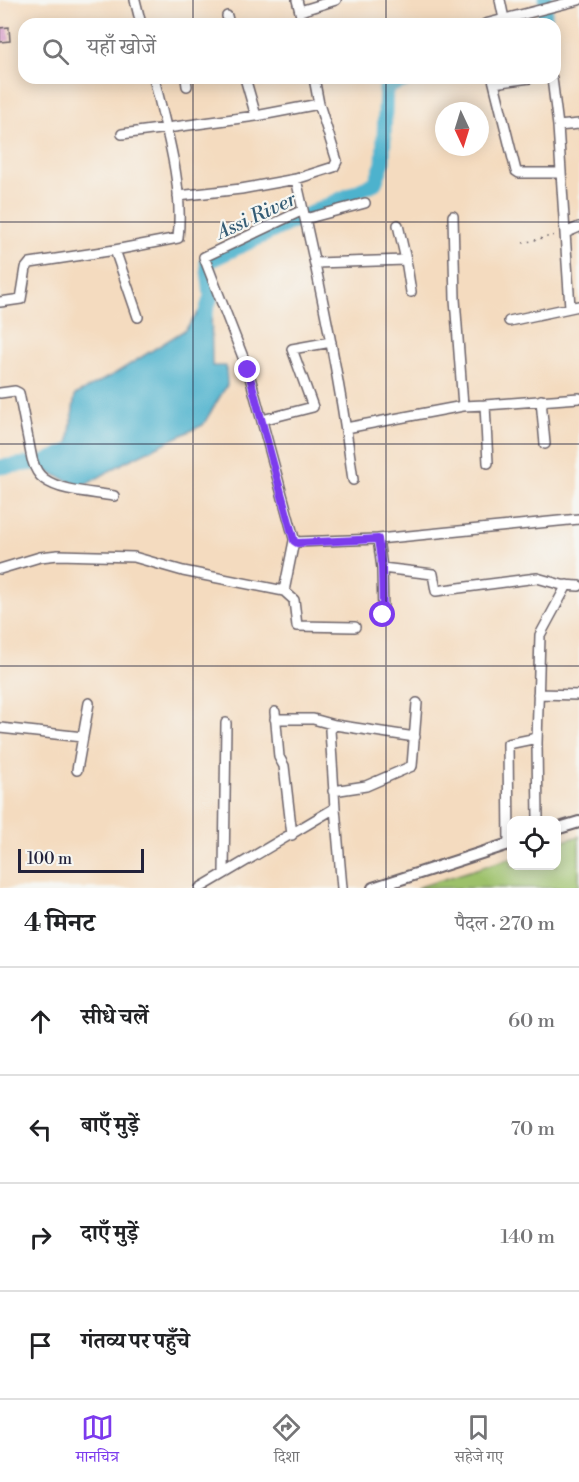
<!DOCTYPE html>
<html lang="hi">
<meta charset="utf-8">
<style>
body{margin:0;font-family:"Libre Bodoni","Noto Serif Devanagari",serif;background:#f2f2f2;color:#202124}
.controls{position:absolute;right:18px;bottom:18px;display:grid;overflow:hidden;border-radius:12px;box-shadow:0 3px 15px #0003}
.controls button{width:54px;height:54px;display:grid;place-items:center;padding:0;border:0;border-bottom:2px solid #e0e0e0;background:#fff;color:#202124;font:30px sans-serif}
.compass{position:absolute;left:435px;top:102px;width:54px;height:54px;border-radius:50%;background:#fff;box-shadow:0 3px 15px #0003;rotate:176deg}
.scale{position:absolute;left:18px;bottom:15px;width:126px;box-sizing:border-box;padding-left:6px;border:3px solid #22223b;border-top:0;font-size:16px;line-height:21px;white-space:nowrap;color:#22223b;-webkit-text-stroke:4px #f6f6f2;paint-order:stroke}
.stop{position:absolute;width:18px;height:18px;margin:-14px;border:4px solid #7c3aed;border-radius:50%;background:#fff}
.stop.end{background:#7c3aed;border-color:#fff;box-shadow:0 2px 6px #0008}
.list{margin:0;padding:0;list-style:none}
h2{display:flex;justify-content:space-between;align-items:center;height:78px;margin:0;padding:0 24px;font-size:26px}
h2 small{font-size:20px;font-weight:400;color:#757577}
.list li{display:grid;grid-template-columns:39px 1fr auto;gap:18px;align-items:center;box-sizing:border-box;height:108px;padding:0 24px;border-top:2px solid #e0e0e0}
.list b{display:block;font-size:22px;white-space:nowrap}
.list em{font-size:20px;font-style:normal;color:#757577}
.icon{flex:none;width:33px;height:33px;fill:none;stroke:currentColor;stroke-width:2;stroke-linecap:round;stroke-linejoin:round}
.map{position:relative;flex:none;width:579px;height:888px;overflow:hidden}
.search{position:absolute;background:#fff;box-shadow:0 3px 15px #0003;left:18px;right:18px;top:18px;height:66px;display:flex;align-items:center;gap:15px;box-sizing:border-box;padding:0 21px;border-radius:18px;color:#757577;font-size:22px}
.sheet{height:510px;background:#fff}
nav{display:flex;justify-content:space-around;align-items:center;box-sizing:border-box;height:84px;border-top:2px solid #e0e0e0;background:#fff;font-size:16px;color:#757577}
nav a{display:grid;justify-items:center;gap:3px}
nav .on{color:#7c3aed}
.map>svg:first-child{display:block}
.green{fill:#9dc16b;stroke:#607253;stroke-width:1.5}
.water{fill:#4eb2cd;stroke:#386a84;stroke-width:1.5}
.lines{fill:none;stroke-linecap:round;stroke-linejoin:round}
.river{stroke:#4eb2cd;stroke-width:15}
.building{fill:#d293c3}
.minor-casing{stroke:#6c6369;stroke-width:12}
.tertiary-casing{stroke:#6c6369;stroke-width:14}
.path{stroke:#6c6369;stroke-width:1.5;stroke-dasharray:1.5 4.5;stroke-linecap:butt}
.minor{stroke:#fff;stroke-width:9}
.tertiary{stroke:#fff;stroke-width:10}
.route{stroke:#7c3aed;stroke-width:8}
.grid{fill:none;stroke:#22223b;stroke-width:1.5;stroke-opacity:0.55}
.labels{text-anchor:middle;stroke-width:4.5;stroke-linejoin:round;paint-order:stroke}
.water-label{font-size:20px;font-style:italic;fill:#345c75;stroke:#f6f6f2}
</style>
<div class="map">
<svg width="579" height="888" viewBox="0 0 579 888">
<rect width="100%" height="100%" fill="#f6f6f2"/>
<filter id="ink" filterUnits="userSpaceOnUse"><feTurbulence type="fractalNoise" baseFrequency=".0167" numOctaves="2"/><feDisplacementMap in="SourceGraphic" scale="12" xChannelSelector="R" yChannelSelector="G"/><feConvolveMatrix kernelMatrix="1 2 1 2 8 2 1 2 1" color-interpolation-filters="sRGB"/></filter>
<filter id="wash" filterUnits="userSpaceOnUse"><feTurbulence type="fractalNoise" baseFrequency=".008" numOctaves="4" result="noise"/><feDisplacementMap in="SourceGraphic" scale="24" xChannelSelector="R" yChannelSelector="G"/><feGaussianBlur stdDeviation="1.35" result="paint"/><feColorMatrix in="noise" values="0 0 0 0 0 0 0 0 0 0 0 0 0 0 0 0 0 1.4 0 .05"/><feComposite in="paint" operator="in"/></filter>
<g filter="url(#wash)">
<rect width="100%" height="100%" fill="#f4dbbf"/>
<path class="green" d="M579 836V888H416L511 858 512 866H556L557 843Z"/>
<path class="water" d="M211 296 212 366H226L227 385 203 425 125 462 82 487 44 470 68 446 75 395 116 373 185 330Z"/>
<g class="lines">
<path class="river" d="M544 24 546 0
M205 315 211 296 207 262 375 183 383 163 386 87 413 78
M0 467 44 462 78 447"/>
</g>
<g id="blocks">
<path class="building" d="M9 27 10 41 0 42V28Z"/>
</g>
</g>
<g filter="url(#ink)">
<use href="#blocks" fill-opacity="0" stroke="#6c6369" stroke-width="1.5"/>
<g class="lines">
<g class="minor-casing">
<path id="minor" d="M135 0 141 24
M297 0 303 24
M500 0 504 19
M300 11 336 0
M227 16 229 24
M485 24 579 0
M186 78 187 86
M245 78 256 116
M552 78 558 126 565 233 579 227
M493 79 494 83 530 78
M494 83 516 171 519 173H560
M558 126 579 124
M122 134 256 116 319 104
M296 179C319 279 340 378 353 480
M178 196 241 189 296 179 334 167 337 161 319 104 314 78
M303 210 204 257 248 370 295 542 378 539 579 519
M453 216 455 299 463 406 485 405
M305 219 365 203
M398 225 406 260
M565 233 570 307
M115 250 138 317
M316 263 406 260 411 292
M0 302 21 299 26 268 30 263 115 250 178 238C184 185 166 129 154 78
M509 321 579 306
M0 393 15 391 19 393 32 459C34 466 37 474 44 479 62 492 92 492 114 496
M541 400 545 444
M262 420 313 407 292 349 331 342
M346 428 463 406
M488 463 485 405 579 398
M378 539 382 568 383 615
M382 568 433 574 436 591 537 578 562 585 579 586
M0 569 40 557 58 555 134 557 183 571 284 591 294 541
M284 591 294 600 297 626 355 627
M538 694 579 695
M275 712 279 757 284 766 292 835
M275 719H313L335 725 415 737
M0 728 83 737
M77 770 89 703
M333 791 366 786 412 766 417 703
M335 808 342 888
M538 820 537 743 540 635 567 585
M509 844 508 744 537 738
M224 873 226 723
M200 888 335 808 330 730 335 725"/>
</g>
<g class="tertiary-casing">
<path id="tertiary" d="M556 829 579 822
M373 888 512 843"/>
</g>
<path class="path" d="M523 243 555 235"/>
<use href="#minor" class="minor"/>
<use href="#tertiary" class="tertiary"/>
</g>
</g>
<g class="lines" filter="url(#ink)">
<path class="route" d="M248 370 294 541 297 543 378 539 382 568 383 615"/>
</g>
<path class="grid" d="M193 0V24M386 0V24M193 78V888M386 78V888M0 222H579M0 444H579M0 666H579"/>
<g class="labels">
<g class="water-label">
<text transform="translate(256 215) rotate(-25)" y="7">Assi River</text>
</g>
</g>
</svg>
<div class="controls">
<button><svg class="icon" aria-label="locate" viewBox="0 0 24 24"><circle cx="12" cy="12" r="6"/><path d="M12 2v4M12 18v4M2 12h4M18 12h4"/></svg></button>
</div>
<svg class="compass" viewBox="-18 -18 36 36"><path d="M0-13l5 13h-10z" fill="#e53935"/><path d="M0 13l5-13h-10z" fill="#757577"/></svg>
<div class="scale">100 m</div>
<div class="stop" style="left:383px;top:615px"></div>
<div class="stop end" style="left:248px;top:370px"></div>
<div class="search"><svg class="icon" aria-label="search" viewBox="0 0 24 24"><circle cx="10" cy="10" r="6"/><path d="M15 15l6 6"/></svg>यहाँ खोजें</div>
</div>
<section class="sheet">
<h2>4 मिनट<small>पैदल · 270 m</small></h2>
<ul class="list">
<li><svg class="icon" aria-label="ahead" viewBox="0 0 24 24"><path d="M12 20V5M6 11l6-6 6 6"/></svg><div><b>सीधे चलें</b></div><em>60 m</em></li>
<li><svg class="icon" aria-label="left" viewBox="0 0 24 24"><path d="M17 20v-9H6M10 6l-5 5 5 5"/></svg><div><b>बाएँ मुड़ें</b></div><em>70 m</em></li>
<li><svg class="icon" aria-label="right" viewBox="0 0 24 24"><path d="M7 20v-9h11M14 6l5 5-5 5"/></svg><div><b>दाएँ मुड़ें</b></div><em>140 m</em></li>
<li><svg class="icon" aria-label="arrive" viewBox="0 0 24 24"><path d="M6 21V4h12l-3 4 3 4H6"/></svg><div><b>गंतव्य पर पहुँचे</b></div></li>
</ul>
</section>
<nav>
<a class="on"><svg class="icon" aria-label="map" viewBox="0 0 24 24"><path d="M3 6l6-2 6 2 6-2v14l-6 2-6-2-6 2zM9 4v14M15 6v14"/></svg>मानचित्र</a>
<a><svg class="icon" aria-label="directions" viewBox="0 0 24 24"><path d="M12 3l9 9-9 9-9-9zM9 14v-3h6M13 9l2 2-2 2"/></svg>दिशा</a>
<a><svg class="icon" aria-label="saved" viewBox="0 0 24 24"><path d="M7 4h10v16l-5-4-5 4z"/></svg>सहेजे गए</a>
</nav>
